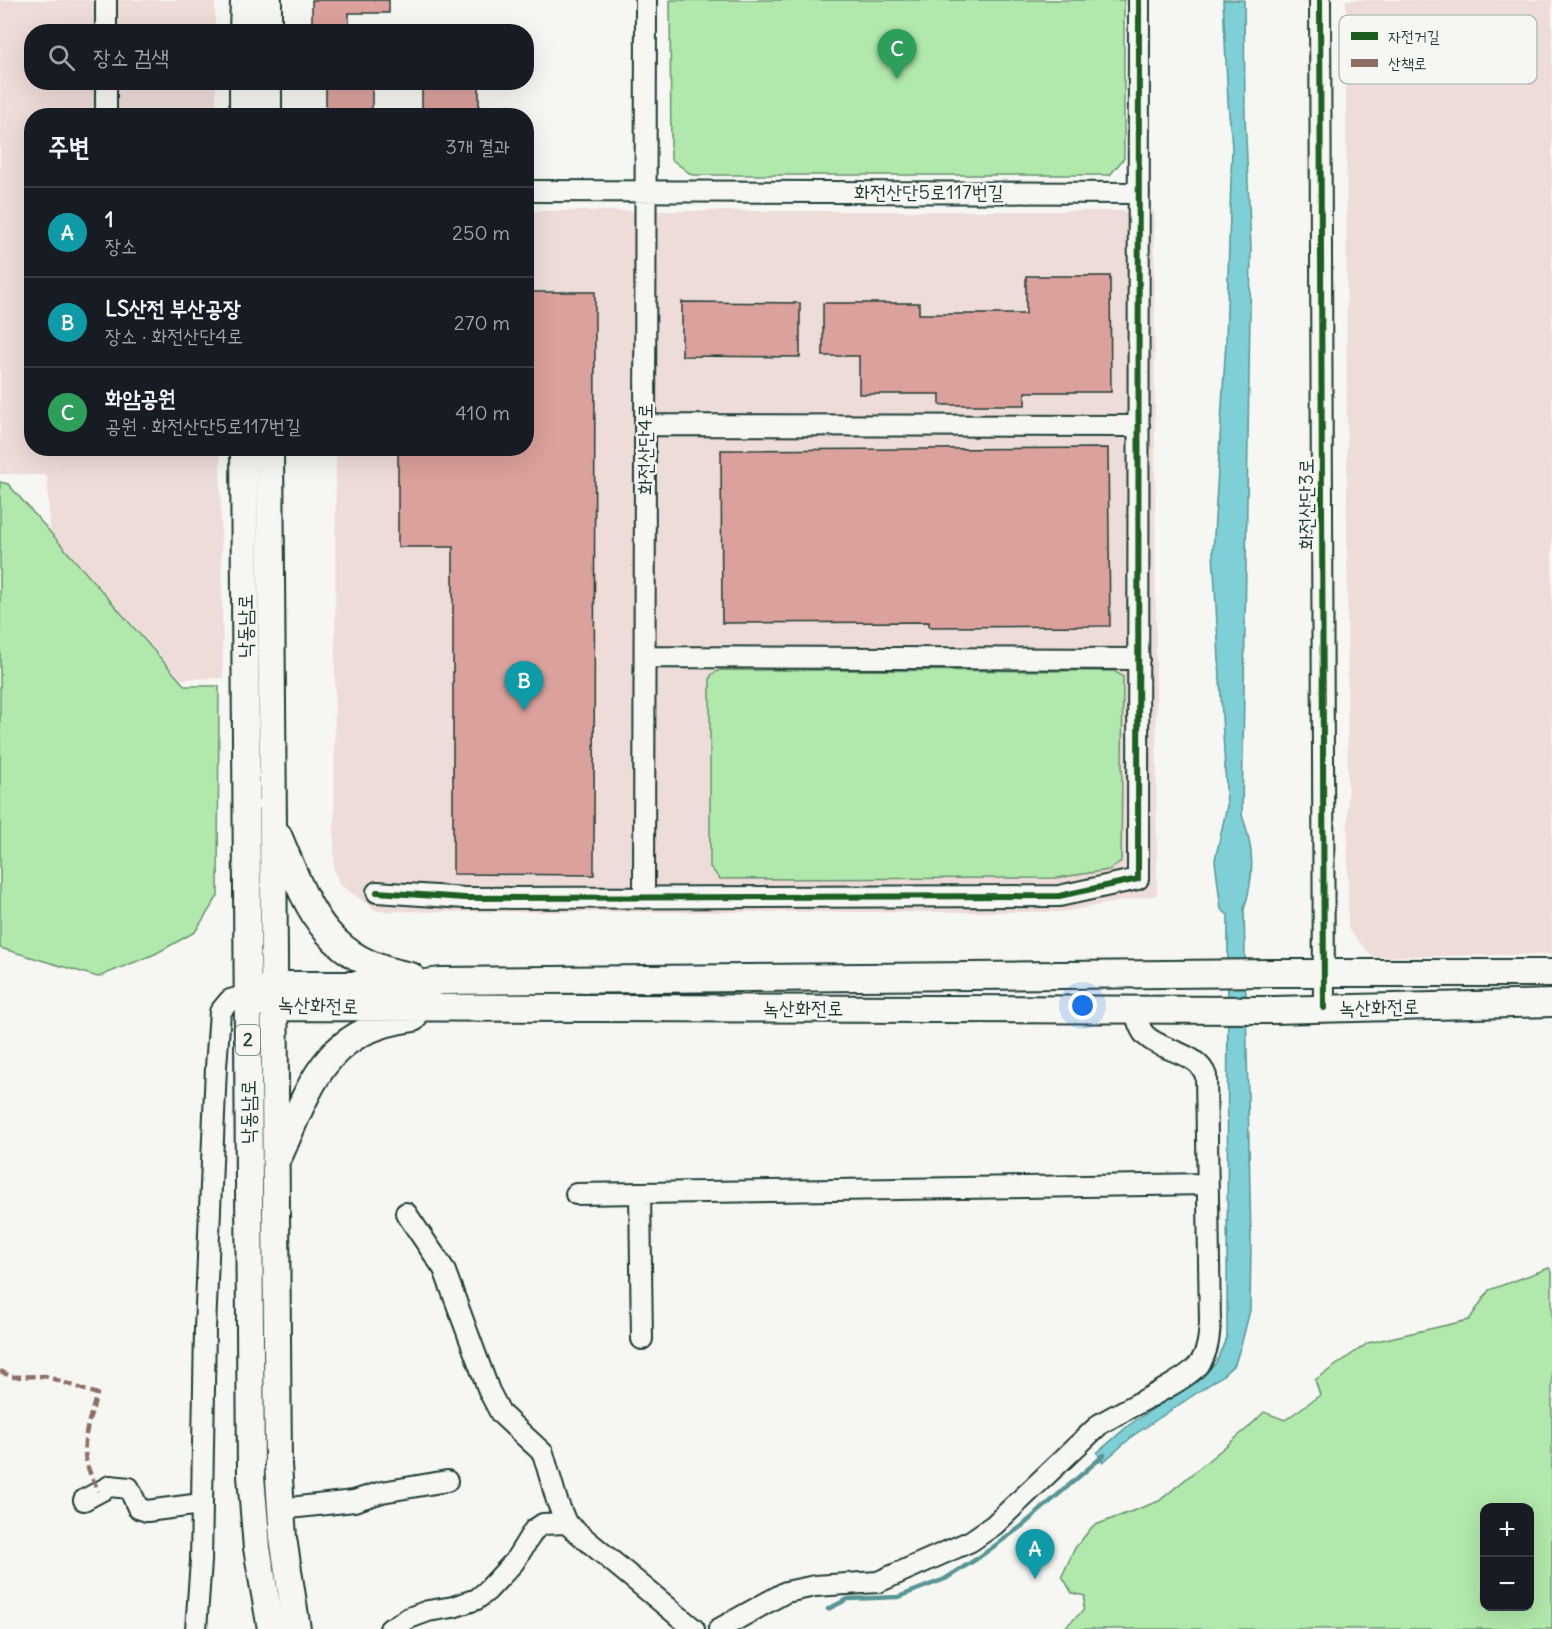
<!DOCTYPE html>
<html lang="ko">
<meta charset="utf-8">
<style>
body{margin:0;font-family:Delius,"Poor Story",sans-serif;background:#242831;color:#f1f3f6}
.controls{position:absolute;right:18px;bottom:18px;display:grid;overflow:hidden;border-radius:12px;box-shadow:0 6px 24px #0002}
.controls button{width:54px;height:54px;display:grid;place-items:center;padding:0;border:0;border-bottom:2px solid #363941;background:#171b24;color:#f1f3f6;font:30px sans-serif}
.you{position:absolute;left:1083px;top:1006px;width:21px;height:21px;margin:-15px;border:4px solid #fff;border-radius:50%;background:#1a73e8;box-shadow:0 0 0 9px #1a73e833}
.badge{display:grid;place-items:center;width:39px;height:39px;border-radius:50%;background:#db2777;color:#fff;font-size:20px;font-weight:700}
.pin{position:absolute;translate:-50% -50px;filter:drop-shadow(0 2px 3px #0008)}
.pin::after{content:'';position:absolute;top:32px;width:21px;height:18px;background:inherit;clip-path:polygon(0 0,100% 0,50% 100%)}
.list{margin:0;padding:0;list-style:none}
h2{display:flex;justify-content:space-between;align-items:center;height:78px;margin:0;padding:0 24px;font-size:26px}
h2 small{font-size:20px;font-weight:400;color:#9ea1a6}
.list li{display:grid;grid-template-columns:39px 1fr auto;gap:18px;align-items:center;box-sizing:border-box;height:90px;padding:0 24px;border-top:2px solid #363941}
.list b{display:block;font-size:22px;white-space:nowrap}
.list p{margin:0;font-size:20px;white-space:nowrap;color:#9ea1a6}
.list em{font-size:20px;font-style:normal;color:#9ea1a6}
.icon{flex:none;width:33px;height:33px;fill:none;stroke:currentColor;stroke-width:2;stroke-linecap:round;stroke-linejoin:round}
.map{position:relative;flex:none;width:1552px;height:1629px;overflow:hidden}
.search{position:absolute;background:#171b24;box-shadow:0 6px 24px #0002;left:24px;top:24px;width:510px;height:66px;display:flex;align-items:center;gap:15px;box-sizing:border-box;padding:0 21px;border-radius:24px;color:#9ea1a6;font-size:22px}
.panel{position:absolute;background:#171b24;box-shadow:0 6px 24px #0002;left:24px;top:108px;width:510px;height:348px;border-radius:24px}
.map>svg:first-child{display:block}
.built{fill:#eedcd8}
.green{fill:#b1e8ab;stroke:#689270;stroke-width:1.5;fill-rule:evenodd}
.water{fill:#7ecfd6;stroke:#589595;stroke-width:1.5}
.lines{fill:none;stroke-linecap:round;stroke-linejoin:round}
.stream{stroke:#589595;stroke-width:4.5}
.building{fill:#dba19c;stroke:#1f3d34;stroke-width:1.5}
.minor-casing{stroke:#1f3d34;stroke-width:24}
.major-casing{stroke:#1f3d34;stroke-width:30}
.minor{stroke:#f6f6f2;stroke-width:20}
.major{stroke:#f6f6f2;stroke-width:26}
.quiet{stroke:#8d6e63;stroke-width:4.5;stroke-dasharray:9 4.5;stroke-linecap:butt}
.cycleway-casing{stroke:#f6f6f2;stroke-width:10}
.cycleway{stroke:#1b5e20;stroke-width:6}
.labels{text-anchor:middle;stroke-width:5;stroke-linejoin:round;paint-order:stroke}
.shield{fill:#f6f6f2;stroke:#60746d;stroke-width:1.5}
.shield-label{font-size:18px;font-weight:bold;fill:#1f3d34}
.street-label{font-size:20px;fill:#1f3d34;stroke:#f6f6f2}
.key{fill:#f6f6f2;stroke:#b6beb9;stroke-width:1.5}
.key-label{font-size:16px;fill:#1f3d34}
</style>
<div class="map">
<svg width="1552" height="1629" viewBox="0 0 1552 1629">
<rect width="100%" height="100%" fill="#f6f6f2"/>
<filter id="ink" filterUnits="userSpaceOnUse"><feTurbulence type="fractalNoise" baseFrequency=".0167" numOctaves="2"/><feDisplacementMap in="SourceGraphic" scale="12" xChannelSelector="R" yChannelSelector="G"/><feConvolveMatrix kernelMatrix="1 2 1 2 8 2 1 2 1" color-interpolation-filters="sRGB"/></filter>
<g filter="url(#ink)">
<path class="built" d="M0 0H215V31L32 32V82L216 83V115L32 116V448L220 449 223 678 181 679 50 530 47 475 0 474Z
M1346 0H1552V954L1373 957 1348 929Z
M527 211H1154L1157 895 1060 912H468L377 911 339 884 334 869 336 449 526 448Z"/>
<path class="green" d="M670 0H1124V158L1110 175H692L671 159Z
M0 482 8 484 185 686H219L218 896 195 932 155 954 98 977 0 948Z
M720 670 1114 671 1123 677 1121 861 1109 870 1057 878 720 879 710 867V678L712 674Z
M1549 1268 1552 1272V1629H1063L1083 1611 1085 1596 1072 1593 1062 1576 1075 1548 1093 1526 1159 1501 1249 1427 1264 1412 1285 1420 1320 1395 1315 1380 1368 1343 1469 1320 1489 1290ZM1484 1508H1530V1606H1484Z"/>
<path class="water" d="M1223 0H1244L1245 116 1251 249 1242 815C1254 848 1255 876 1244 909L1251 1241 1250 1310 1243 1338 1235 1364 1222 1376 1134 1435 1103 1462 1097 1453 1129 1425 1196 1380 1216 1363 1227 1336 1228 915 1221 909 1215 860 1227 806 1213 551 1226 341 1232 147 1228 101Z"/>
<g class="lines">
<path class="stream" d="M828 1609 848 1599 898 1597 945 1579 978 1558 1022 1526 1104 1455"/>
</g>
<path class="building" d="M312 0H389V13H349V30H312Z
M326 82H372V116H326Z
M422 82H479V116H422Z
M1026 276H1110L1111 392H1025V405H940V394H859V356H823V303H919V314H1026Z
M526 292H595L594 875 453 874V547H398V448H526Z
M682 302 800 303V357L682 356Z
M1108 448 1110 626 929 627V622L722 623 721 450Z"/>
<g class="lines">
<g class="minor-casing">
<path id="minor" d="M106 0V32
M1320 0 1324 1008
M106 82V116
M526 191 1139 193
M645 425 1139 426
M645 657 1139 659
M377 892 465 898 1059 896 1138 879 1139 0
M644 898 646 0
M640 1193 642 1339
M576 1194 1207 1184
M406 1213 444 1269 489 1391 501 1414 543 1453 557 1501 566 1523 694 1629
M84 1500 110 1486 129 1488 138 1508 147 1511 201 1504
M280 1509 354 1501 382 1492 447 1481
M196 1629 201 1561 205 1329 216 1067 220 1012 230 1000 248 995
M390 1629 409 1618 428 1611 453 1607 477 1599 487 1591 514 1562 534 1530 543 1524 566 1523
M719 1629 786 1592 815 1586 878 1582 971 1541 994 1525 1100 1424C1124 1409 1186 1382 1200 1363 1208 1351 1209 1337 1210 1323L1206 1076C1198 1052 1162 1052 1145 1035 1139 1029 1137 1017 1134 1009"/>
</g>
<g class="major-casing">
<path id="major" d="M268 0V32
M243 32 244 0
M268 82V116
M243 116V82
M244 448 251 1476 257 1548 271 1629
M270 448 278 1465 283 1538 297 1629
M278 835C308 907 324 961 411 976
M248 995 275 985H411L441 981 1274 973H1552
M248 995 275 1007 1274 1010 1552 1003
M280 1154C311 1083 326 1029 413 1018"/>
</g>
<use href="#minor" class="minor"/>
<use href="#major" class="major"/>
<path class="quiet" d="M0 1371 12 1377 45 1376 97 1394C85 1435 76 1452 99 1491"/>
<g class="cycleway-casing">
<path id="cycleway" d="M1320 0 1324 1008
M377 892 465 898 1059 896 1138 879 1139 0"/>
</g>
<use href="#cycleway" class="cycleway"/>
</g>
</g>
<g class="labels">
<rect class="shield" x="236" y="1025" width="24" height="30" rx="4.5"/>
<g class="shield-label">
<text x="248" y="1046">2</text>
</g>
<g class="street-label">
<text x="929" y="199">화전산단5로117번길</text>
<text transform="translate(645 449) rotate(-90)" y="7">화전산단4로</text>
<text transform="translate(1306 504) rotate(-90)" y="7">화전산단3로</text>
<text transform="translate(245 626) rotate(-90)" y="7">낙동남로</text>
<text transform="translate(318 1005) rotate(2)" y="7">녹산화전로</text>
<text transform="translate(1379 1007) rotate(-1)" y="7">녹산화전로</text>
<text x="803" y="1015">녹산화전로</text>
<text transform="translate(248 1112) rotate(-90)" y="7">낙동남로</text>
</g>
</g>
<rect x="1339" y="15" width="198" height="69" rx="9" class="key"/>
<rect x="1351" y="32" width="27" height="8" fill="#1b5e20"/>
<rect x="1351" y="59" width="27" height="8" fill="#8d6e63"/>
<g class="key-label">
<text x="1388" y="42">자전거길</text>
<text x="1388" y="69">산책로</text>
</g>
</svg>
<div class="controls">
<button>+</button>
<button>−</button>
</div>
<div class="you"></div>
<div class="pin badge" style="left:1035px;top:1579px;background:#0f9aa8">A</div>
<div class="pin badge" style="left:524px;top:711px;background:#0f9aa8">B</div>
<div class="pin badge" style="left:897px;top:79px;background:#2e9e5b">C</div>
<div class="search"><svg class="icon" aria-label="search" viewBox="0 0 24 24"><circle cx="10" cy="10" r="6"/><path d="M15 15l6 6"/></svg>장소 검색</div>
<section class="panel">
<h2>주변<small>3개 결과</small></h2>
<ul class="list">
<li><span class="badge" style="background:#0f9aa8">A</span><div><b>1</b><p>장소</p></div><em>250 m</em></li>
<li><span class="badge" style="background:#0f9aa8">B</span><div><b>LS산전 부산공장</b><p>장소 · 화전산단4로</p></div><em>270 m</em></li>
<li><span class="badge" style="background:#2e9e5b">C</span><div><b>화암공원</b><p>공원 · 화전산단5로117번길</p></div><em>410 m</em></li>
</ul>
</section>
</div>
